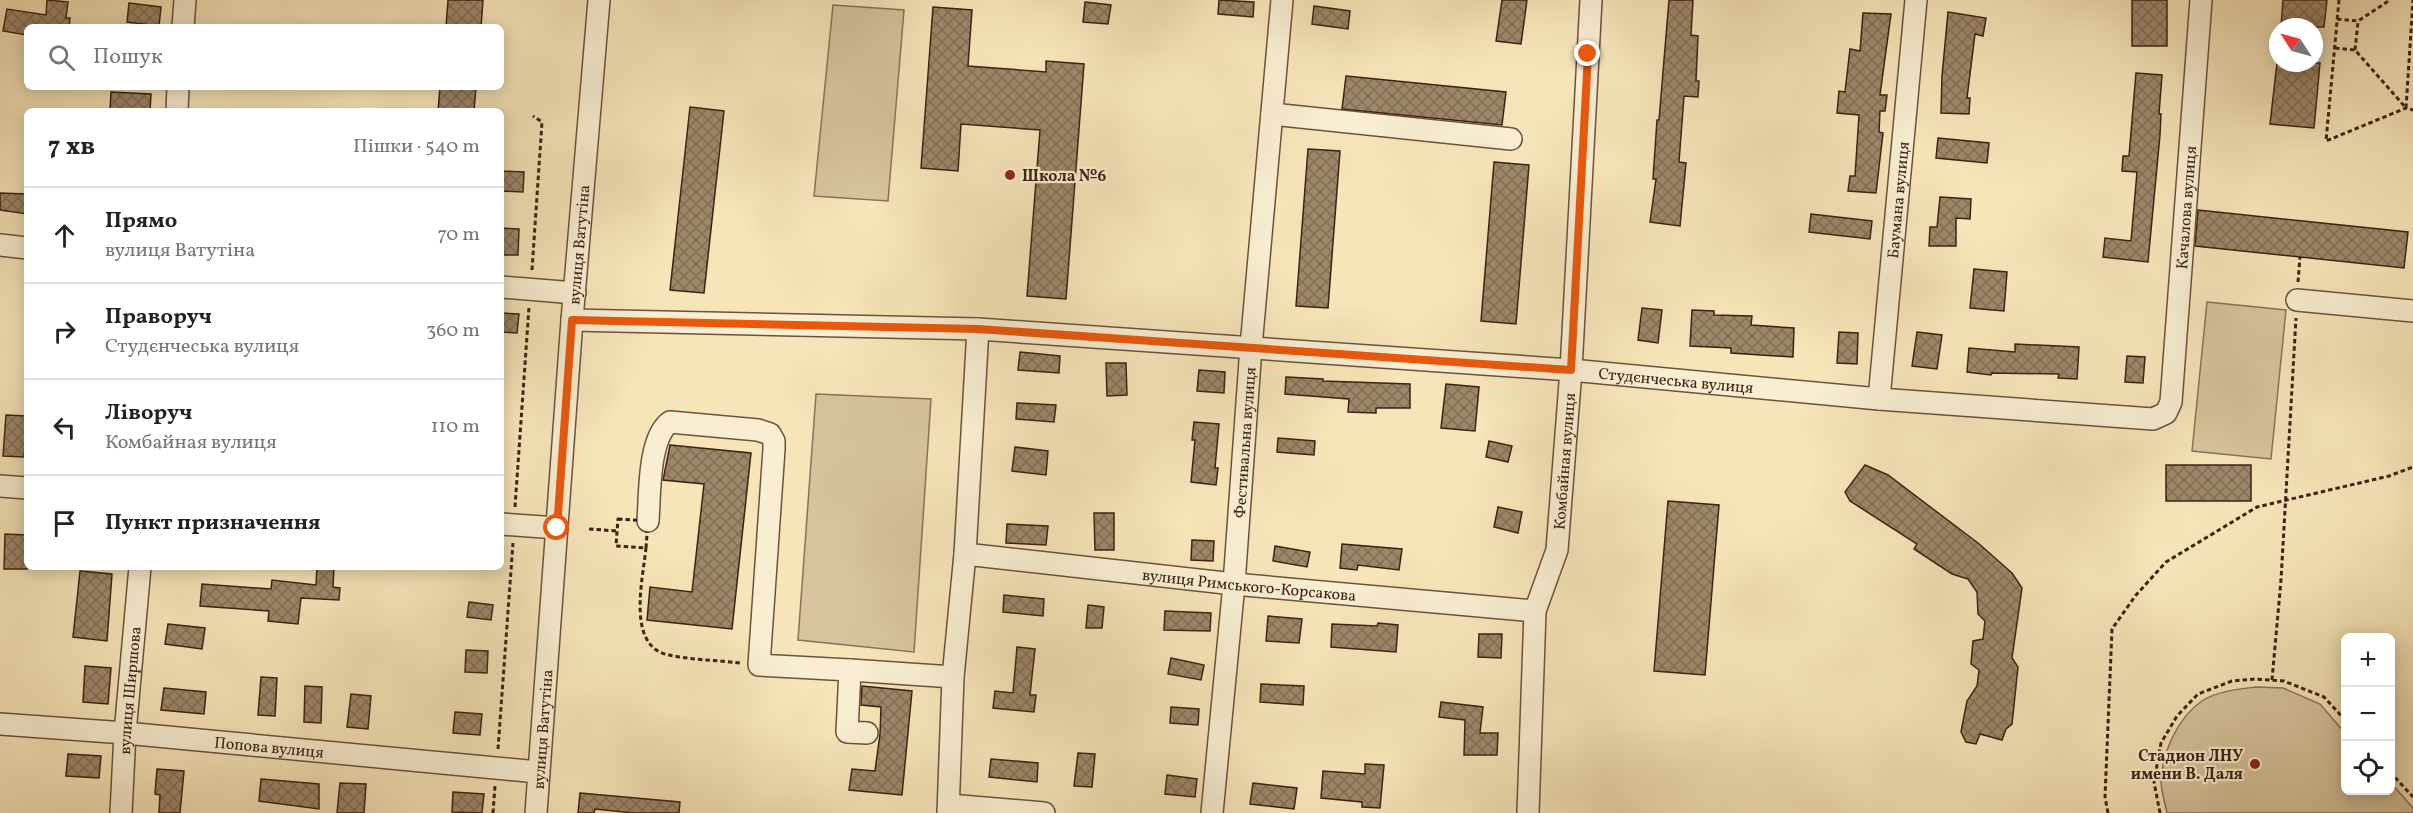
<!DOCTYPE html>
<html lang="uk">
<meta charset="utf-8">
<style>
body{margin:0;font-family:Vollkorn,serif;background:#f2f2f2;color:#222}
.controls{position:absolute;right:18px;bottom:18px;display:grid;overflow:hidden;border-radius:9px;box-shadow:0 3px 15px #0003}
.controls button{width:54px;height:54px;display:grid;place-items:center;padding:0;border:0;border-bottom:2px solid #e0e0e0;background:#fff;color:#222;font:30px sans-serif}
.compass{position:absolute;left:2269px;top:18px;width:54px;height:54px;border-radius:50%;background:#fff;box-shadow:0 3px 15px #0003;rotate:306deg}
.stop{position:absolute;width:18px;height:18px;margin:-14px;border:4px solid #ea580c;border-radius:50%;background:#fff}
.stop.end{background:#ea580c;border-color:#fff;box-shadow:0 2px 6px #0008}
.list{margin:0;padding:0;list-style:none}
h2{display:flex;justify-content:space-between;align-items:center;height:78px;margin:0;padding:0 24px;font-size:26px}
h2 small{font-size:20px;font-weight:400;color:#767676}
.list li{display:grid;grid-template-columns:39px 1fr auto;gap:18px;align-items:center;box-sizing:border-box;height:96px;padding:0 24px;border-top:2px solid #e0e0e0}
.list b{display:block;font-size:22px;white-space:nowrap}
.list p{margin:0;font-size:20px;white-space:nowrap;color:#767676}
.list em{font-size:20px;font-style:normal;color:#767676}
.icon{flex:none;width:33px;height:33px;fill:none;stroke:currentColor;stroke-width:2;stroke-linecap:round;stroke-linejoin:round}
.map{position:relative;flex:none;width:2413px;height:813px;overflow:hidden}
.search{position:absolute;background:#fff;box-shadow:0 3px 15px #0003;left:24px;top:24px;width:480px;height:66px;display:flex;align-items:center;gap:15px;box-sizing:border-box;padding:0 21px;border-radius:9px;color:#767676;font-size:22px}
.panel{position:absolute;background:#fff;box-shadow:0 3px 15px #0003;left:24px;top:108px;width:480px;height:462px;border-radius:9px}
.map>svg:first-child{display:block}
.pitch{fill:#d7c49d;stroke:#8a7258;stroke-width:1.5}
.building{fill:url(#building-cross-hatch);stroke:#3d2112;stroke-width:1.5}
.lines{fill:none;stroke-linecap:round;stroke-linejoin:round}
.minor-casing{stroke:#6b523c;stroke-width:24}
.path{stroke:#3d2112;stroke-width:3;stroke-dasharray:4.5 3;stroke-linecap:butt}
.minor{stroke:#f9eed2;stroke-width:21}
.route{stroke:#ea580c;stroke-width:8}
.poi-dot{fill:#8f2418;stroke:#f9eed2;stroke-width:2}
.labels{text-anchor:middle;stroke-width:4.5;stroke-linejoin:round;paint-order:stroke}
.poi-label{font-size:16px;font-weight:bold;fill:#3d2112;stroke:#f9eed2;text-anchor:start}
.street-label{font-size:16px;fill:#3d2112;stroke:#f9eed2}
</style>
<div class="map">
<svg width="2413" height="813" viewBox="0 0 2413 813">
<defs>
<pattern id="building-cross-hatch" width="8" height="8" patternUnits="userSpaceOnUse" patternTransform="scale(1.5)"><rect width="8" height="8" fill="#9d8769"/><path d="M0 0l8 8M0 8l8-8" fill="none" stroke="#816e55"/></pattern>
</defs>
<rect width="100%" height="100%" fill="#f6e5b9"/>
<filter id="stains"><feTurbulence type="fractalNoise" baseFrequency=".00333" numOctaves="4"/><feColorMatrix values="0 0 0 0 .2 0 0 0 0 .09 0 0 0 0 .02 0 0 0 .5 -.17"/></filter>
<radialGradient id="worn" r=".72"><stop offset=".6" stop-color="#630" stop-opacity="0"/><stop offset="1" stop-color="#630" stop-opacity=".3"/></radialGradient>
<path class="pitch" d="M833 5 904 10 888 201 814 196Z
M2207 302 2286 310 2271 459 2192 451Z
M816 394 931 399 914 652 798 640Z
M2256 687 2283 688 2320 704 2345 733 2346 790H2390L2391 783 2413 808V813H2167C2165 803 2161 791 2161 781 2162 753 2178 717 2202 701 2217 691 2239 689 2256 687Z"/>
<path class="building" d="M47 0 68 2 66 18H70L69 27H27L26 35 3 31 7 9 46 15Z
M448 0H483L481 27H446Z
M1219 0 1254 2 1253 17 1218 14Z
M1502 0H1527L1521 44 1496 41Z
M1669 0H1693L1691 35 1698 36 1696 81H1699L1698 97 1684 96 1679 162 1686 163 1680 226 1650 222 1656 179H1653L1657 120H1659Z
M2132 0H2167V46H2132Z
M2283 0H2327L2324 27H2281Z
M1085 2 1111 5 1108 24 1083 22Z
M129 3 161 7 159 26 127 22Z
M1314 6 1350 11 1348 29 1312 24Z
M933 7 972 10 968 66 1046 72V61L1084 64 1066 299 1027 296 1040 130 961 124 958 171 921 168Z
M1948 12 1986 18 1983 36 1975 34 1967 98H1970L1969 114 1941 113 1942 76Z
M1863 13 1891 14 1880 95H1887L1885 111H1880L1879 132 1883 133 1876 193 1848 191 1850 176H1855L1859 115 1837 113 1839 91 1845 92 1850 49 1860 51Z
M2277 63H2320L2314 128 2270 124Z
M2136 73 2162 75 2159 114H2161L2160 135 2148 262 2103 257 2105 238 2131 241 2137 172 2122 171 2123 156H2129Z
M1346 76 1506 92 1502 125 1342 109Z
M440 87H476L474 111H438Z
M111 92 151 94 150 111H110Z
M690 107 724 111 704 293 670 290Z
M1938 138 1989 143 1987 163 1936 158Z
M1308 149 1340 151 1328 308 1296 306Z
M1494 162 1529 165 1516 324 1481 321Z
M501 171 524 172 523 192 501 191Z
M0 193 27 194V214L0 210Z
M1940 197 1971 199 1970 219 1956 218V246H1929L1930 227H1937Z
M2198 210 2408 232 2404 268 2195 246Z
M1811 214 1872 221 1870 239 1809 232Z
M501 228 519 229 518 255H501Z
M1974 269 2007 272 2004 311 1970 308Z
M1642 308 1662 310 1658 343 1638 340Z
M1692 310 1714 311V315L1752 316 1751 325 1794 328 1793 357 1731 353V348L1690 346Z
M501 313 519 314 517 333 501 332Z
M1839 332 1858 333 1857 364 1837 363Z
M1917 332 1942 335 1937 369 1912 366Z
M2015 344 2079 347 2077 379 2058 378 2059 374 1992 373 1991 375 1967 372 1969 348 2015 352Z
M1020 352 1060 356 1059 373 1018 370Z
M2127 356 2145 357 2143 383 2125 382Z
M1106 363H1126L1127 395 1107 396Z
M1199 370 1225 372 1224 393 1197 391Z
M1286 377 1323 379V381L1410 384V408H1376V413L1348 412 1349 399 1285 394Z
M1446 384 1479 387 1475 431 1441 428Z
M1017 403 1056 405 1054 422 1016 419Z
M6 415 27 416 24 457 3 456Z
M1194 422 1219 424 1215 468H1218L1216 485 1191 482 1195 440H1192Z
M1278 438 1315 441 1314 455 1277 452Z
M1489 441 1512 446 1508 462 1486 457Z
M670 445 751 453 732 629 647 620 650 587 692 592 704 484 663 480Z
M1015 447 1048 451 1046 475 1012 471Z
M1865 465 1888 475 1978 543 2012 573 2022 588 2012 658 2018 667 2012 724 2006 729 2002 740 1980 734 1976 744 1966 742 1961 732 1967 701 1977 686 1979 670 1971 664 1973 641 1983 639 1985 621 1978 614 1977 592 1968 579 1952 574 1914 549 1917 544 1850 501 1845 492Z
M2166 465H2251V501H2166Z
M1668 501 1719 505 1705 675 1654 671Z
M1498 507 1522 512 1518 533 1494 527Z
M1094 513H1114V550H1095Z
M1007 524 1048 526 1046 545 1006 543Z
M5 534 27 535V569H4Z
M1192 540 1214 541 1213 561 1191 560Z
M1342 544 1402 549 1399 570 1358 565 1357 570 1340 568Z
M1275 546 1310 552 1307 567 1273 561Z
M317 567H334L333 587 340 588 339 600 301 598 298 624 268 621 269 611 200 606 202 584 271 589 272 580 316 585Z
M80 571 112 574 107 641 73 637Z
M1004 595 1044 599 1043 616 1003 612Z
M469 602 493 605 491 620 467 617Z
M1088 605 1104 607 1102 628H1086Z
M1165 611 1211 613 1210 631 1164 630Z
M1268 616 1302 619 1299 643 1266 641Z
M1378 623 1398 625 1396 652 1331 647 1332 624 1377 626Z
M168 624 205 628 202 649 165 644Z
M1479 634H1502L1501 658 1478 657Z
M1017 647 1035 649 1030 695H1036L1034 712 993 708 995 691 1013 693Z
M466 650 488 651 487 673 465 672Z
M1171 658 1204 665 1201 680 1168 674Z
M85 666 111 668 108 704 83 702Z
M261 677 277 678 275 716 258 715Z
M1261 684 1304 686 1303 705 1260 702Z
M305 686 322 687 321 723 304 722Z
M862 686 912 691 902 795 849 790 852 769 875 771 880 734 881 707 861 705Z
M164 688 206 692 204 714 161 710Z
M351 694 371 696 368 729 347 727Z
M1441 702 1483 707 1480 733H1498L1497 755H1464L1465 720 1439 717Z
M1171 707 1199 709 1198 725 1170 723Z
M455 712 482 714 480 735 453 733Z
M1078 753 1095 754 1092 787 1074 786Z
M68 754 101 756 99 778 66 776Z
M991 759 1038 763 1037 782 989 777Z
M1365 764 1384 765 1380 808 1362 807V802L1321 798 1323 771 1365 774Z
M157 769 184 771 180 813H159L160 795 155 794Z
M1167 775 1197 779 1195 797 1165 794Z
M261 779 319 784V809L259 801Z
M340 783 366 784 364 813H337Z
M1253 783 1297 788 1294 809 1250 804Z
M453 792 484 794 482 813 452 812Z
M580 793 680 802 679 813H634L595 809 594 813H578Z"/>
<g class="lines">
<g class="minor-casing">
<g id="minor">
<path d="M183 27 185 0"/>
<path d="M177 111 178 87"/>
<path d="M1272 114 1511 139"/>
<path d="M0 245 27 248"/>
<path d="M501 287 575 293"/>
<path d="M2297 300 2413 311"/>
<path id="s1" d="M572 320 978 329 1571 370 1879 399 2153 419 2166 413 2171 402 2201 0"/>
<path id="s2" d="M1879 399 1916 0"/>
<path d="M0 486 27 488"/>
<path d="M648 521C650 495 648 438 670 422L758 430 770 434 774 441V449L759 665 850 670 847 732 867 733"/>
<path d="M501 524 557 528"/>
<path id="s3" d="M965 554 1234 584 1535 611"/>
<path d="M850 670 953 677"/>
<path id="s4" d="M0 724 125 733 538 772"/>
<path d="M949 805 1044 813"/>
<path id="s5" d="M121 813 125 733 140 567"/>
<path id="s6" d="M536 813 572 320 599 0"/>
<path d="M948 813 953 677 965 554 978 329"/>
<path id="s7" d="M1212 813 1234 584 1251 347 1282 0"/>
<path id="s8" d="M1528 813 1535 611 1557 550 1571 370 1591 0"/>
</g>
</g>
<path class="path" d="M2339 0 2326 141 2406 108 2413 110
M2337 19 2358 21 2390 0
M2335 48 2355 50 2406 108 2413 0
M2355 50 2358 22
M532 270 542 122 533 116
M2298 282 2300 257
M515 507 529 307
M618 519 648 521 646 548 616 546Z
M589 529 617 531
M646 548C643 578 627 643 665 654 688 660 716 660 740 663
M2272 680 2281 580 2296 318
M498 749 513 543
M2390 772 2413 797
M493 813 495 786
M2108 813 2105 797 2112 629 2136 595 2166 562 2257 507 2389 476 2413 467
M2160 813 2154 782 2161 743 2177 716 2198 694 2232 681 2255 679 2284 681 2324 697 2346 721"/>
<use href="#minor" class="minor"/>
</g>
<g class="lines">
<path class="route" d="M557 528 572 320 978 329 1571 370 1588 54"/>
</g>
<g class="poi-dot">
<circle cx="1010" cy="175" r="6"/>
<circle cx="2255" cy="764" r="6"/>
</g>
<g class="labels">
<g class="poi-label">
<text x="1022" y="181">Школа №6</text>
<text x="2243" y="761" text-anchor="end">Стадион ЛНУ<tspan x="2243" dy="18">имени В. Даля</tspan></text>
</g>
<g class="street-label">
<text dy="6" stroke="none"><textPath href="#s2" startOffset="200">Баумана вулиця</textPath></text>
<text dy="6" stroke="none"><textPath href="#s1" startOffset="1806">Качалова вулиця</textPath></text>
<text dy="6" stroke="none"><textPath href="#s6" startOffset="570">вулиця Ватутіна</textPath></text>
<text dy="6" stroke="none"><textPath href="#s1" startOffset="1106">Студєнчеська вулиця</textPath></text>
<text dy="6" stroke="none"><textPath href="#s7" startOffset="372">Фестивальна вулиця</textPath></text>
<text dy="6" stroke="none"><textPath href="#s8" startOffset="356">Комбайная вулиця</textPath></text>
<text dy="6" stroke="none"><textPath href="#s3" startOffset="286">вулиця Римського-Корсакова</textPath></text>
<text dy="6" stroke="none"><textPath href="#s5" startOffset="123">вулиця Ширшова</textPath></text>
<text dy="6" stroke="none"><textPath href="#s6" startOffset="84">вулиця Ватутіна</textPath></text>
<text dy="6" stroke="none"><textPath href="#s4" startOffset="270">Попова вулиця</textPath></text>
</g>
</g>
<rect width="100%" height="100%" filter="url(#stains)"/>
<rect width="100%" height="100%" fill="url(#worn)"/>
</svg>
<div class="controls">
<button>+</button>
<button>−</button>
<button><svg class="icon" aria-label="locate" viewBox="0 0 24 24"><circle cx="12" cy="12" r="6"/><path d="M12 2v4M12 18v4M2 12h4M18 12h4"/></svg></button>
</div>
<svg class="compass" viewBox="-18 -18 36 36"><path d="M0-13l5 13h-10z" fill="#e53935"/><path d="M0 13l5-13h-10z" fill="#767676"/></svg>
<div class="stop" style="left:557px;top:528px"></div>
<div class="stop end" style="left:1588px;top:54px"></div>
<div class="search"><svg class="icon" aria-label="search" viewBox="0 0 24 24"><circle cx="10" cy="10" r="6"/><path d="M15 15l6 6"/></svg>Пошук</div>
<section class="panel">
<h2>7 хв<small>Пішки · 540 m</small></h2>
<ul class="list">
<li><svg class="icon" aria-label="ahead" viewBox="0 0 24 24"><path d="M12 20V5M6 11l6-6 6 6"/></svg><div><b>Прямо</b><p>вулиця Ватутіна</p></div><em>70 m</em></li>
<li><svg class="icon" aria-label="right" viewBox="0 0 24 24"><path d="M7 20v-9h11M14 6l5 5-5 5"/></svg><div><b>Праворуч</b><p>Студєнчеська вулиця</p></div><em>360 m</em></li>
<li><svg class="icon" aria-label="left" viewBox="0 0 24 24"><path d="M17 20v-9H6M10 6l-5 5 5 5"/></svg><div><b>Ліворуч</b><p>Комбайная вулиця</p></div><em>110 m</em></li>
<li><svg class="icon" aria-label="arrive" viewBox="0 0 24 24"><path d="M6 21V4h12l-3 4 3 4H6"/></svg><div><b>Пункт призначення</b></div></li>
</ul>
</section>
</div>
